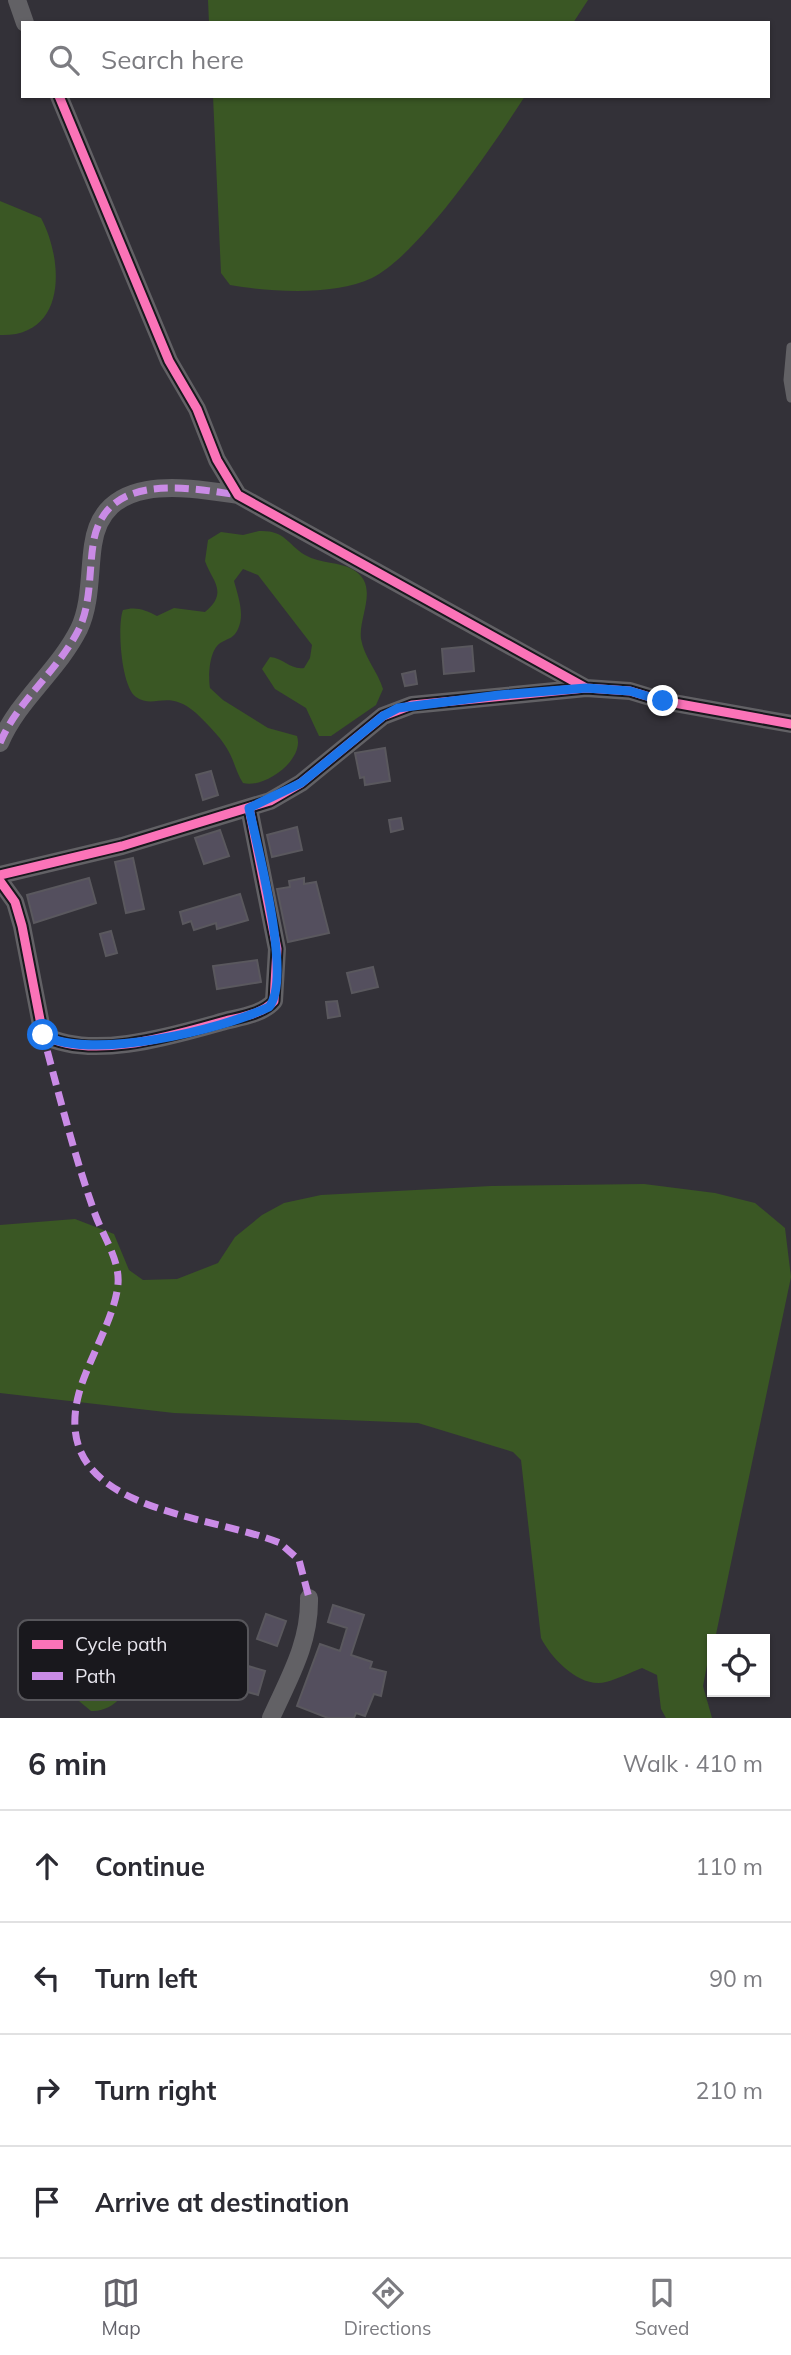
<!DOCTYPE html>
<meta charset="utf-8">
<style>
body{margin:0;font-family:Mulish,sans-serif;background:#f7f7f7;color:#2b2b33}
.controls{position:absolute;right:21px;bottom:21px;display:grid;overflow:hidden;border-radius:0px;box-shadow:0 2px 5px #0004}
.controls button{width:63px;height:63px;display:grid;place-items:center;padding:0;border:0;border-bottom:2px solid #e1e1e2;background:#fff;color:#2b2b33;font:35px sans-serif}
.stop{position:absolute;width:21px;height:21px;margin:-16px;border:5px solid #1a73e8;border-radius:50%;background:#fff}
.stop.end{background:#1a73e8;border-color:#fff;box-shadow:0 2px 7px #0008}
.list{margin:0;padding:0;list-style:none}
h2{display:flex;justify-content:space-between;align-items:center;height:91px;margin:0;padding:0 28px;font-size:30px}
h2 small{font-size:23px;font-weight:400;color:#7c7c81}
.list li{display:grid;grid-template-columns:46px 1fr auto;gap:21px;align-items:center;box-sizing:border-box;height:112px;padding:0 28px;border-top:2px solid #e1e1e2}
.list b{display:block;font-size:26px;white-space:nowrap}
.list em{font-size:23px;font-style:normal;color:#7c7c81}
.icon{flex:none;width:38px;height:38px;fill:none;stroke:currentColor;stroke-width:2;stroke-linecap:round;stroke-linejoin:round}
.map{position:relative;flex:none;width:791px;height:1718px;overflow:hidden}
.search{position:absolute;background:#fff;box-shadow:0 2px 5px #0004;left:21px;right:21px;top:21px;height:77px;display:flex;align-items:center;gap:18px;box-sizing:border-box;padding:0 24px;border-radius:0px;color:#7c7c81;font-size:26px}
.sheet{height:539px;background:#fff}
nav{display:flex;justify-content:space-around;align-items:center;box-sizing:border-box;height:98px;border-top:2px solid #e1e1e2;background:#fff;font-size:19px;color:#7c7c81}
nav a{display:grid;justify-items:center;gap:4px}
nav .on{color:#63626a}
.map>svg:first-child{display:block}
.green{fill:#3a5724}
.building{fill:#544f5e;stroke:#5a585e;stroke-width:2}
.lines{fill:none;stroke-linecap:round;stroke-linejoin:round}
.lane{stroke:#626165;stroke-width:9}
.street{stroke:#626165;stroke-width:18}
.quiet{stroke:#ca8be6;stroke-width:7;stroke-dasharray:14 7;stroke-linecap:butt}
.cycleway-casing{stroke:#19181d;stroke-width:13}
.cycleway{stroke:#fb73b8;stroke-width:9}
.route{stroke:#1a73e8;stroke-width:9}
.key{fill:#19181d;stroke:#57565b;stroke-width:2}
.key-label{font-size:19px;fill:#e7e5ed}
</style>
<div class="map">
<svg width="791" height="1718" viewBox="0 0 791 1718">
<rect width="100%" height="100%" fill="#333138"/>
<path class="green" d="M208 0H588L573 23H209Z
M213 96H525C495 143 420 254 372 278 335 296 270 292 230 285L221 273Z
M0 201 41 218C64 261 67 337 0 335Z
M259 531C285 530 286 543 305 555 321 564 340 562 352 569 381 585 358 616 361 639 364 657 378 672 383 689L376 705 331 736H319L306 708 275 689 262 669 270 657C284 658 290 670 304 668L310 658 312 645 258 575 243 569 234 581C238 596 245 614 238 629 234 638 229 638 222 642 209 648 208 676 210 688L223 700 268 728 297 736C305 760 264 789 243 783 237 774 235 764 230 754 223 739 208 725 196 713 167 688 155 710 136 697 121 687 117 625 123 610 136 606 146 610 157 616L174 608 205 612C229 592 212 581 205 561L208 540 221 532 243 535Z
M644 1184 715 1193 755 1203 785 1228 791 1277 715 1639H712L703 1686 712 1718H666L661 1709 657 1675 642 1668C631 1672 618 1679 606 1682 580 1689 551 1658 541 1638L521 1460 513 1452 418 1423 174 1413 0 1393V1225L75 1219 114 1234 129 1270 143 1280 177 1279 218 1263 235 1237 262 1215 284 1203 321 1195 491 1186Z
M101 1642 117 1645 133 1660C139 1683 115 1713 91 1711L79 1701C80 1678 77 1653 101 1642Z"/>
<path class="building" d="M472 646 474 671 444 674 442 649Z
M415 671 417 684 405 686 402 674Z
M385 748 390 781 365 785 364 777 360 778 355 753Z
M211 771 218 795 203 800 196 775Z
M401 818 403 829 391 832 389 820Z
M297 827 302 850 272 857 267 835Z
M220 830 229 856 204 864 195 838Z
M133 858 144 909 126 913 115 862Z
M89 878 96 903 34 923 27 895Z
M304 878V884L316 882 329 933 288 942 277 889 290 887 289 881Z
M240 894 248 920 217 929 216 923 194 930 191 921 183 924 180 912Z
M111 931 117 953 106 956 100 934Z
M257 960 261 982 217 989 213 966Z
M373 967 378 987 352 993 347 973Z
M337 1001 340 1016 328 1018 326 1002Z
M333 1605 364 1615 351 1655 372 1662 370 1668 386 1672 381 1696 374 1694 365 1716 356 1713 354 1718H328L297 1706 320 1644 340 1651 347 1628 328 1622Z
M266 1614 286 1621 277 1646 257 1639Z
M214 1656 265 1671 258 1695 207 1680Z"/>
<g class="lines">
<path class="lane" d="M791 347 788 380 791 398"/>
<path class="street" d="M17 0 25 23
M59 96 169 361 197 409 217 460 238 495 586 688
M0 743C18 700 58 671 79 629 91 604 89 572 93 545 103 472 185 487 238 495
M0 875 122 846 270 801 301 783 383 716 412 705 586 688 630 691 663 701 791 724
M0 881 15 902 22 926 43 1035C92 1061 175 1035 225 1021 241 1017 263 1014 274 1001L277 949 249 808
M271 1718C289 1678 310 1643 309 1598"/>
<path class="quiet" d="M0 743C18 700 58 671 79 629 91 604 89 572 93 545 103 472 185 487 238 495
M42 1031C58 1091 74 1155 95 1214 103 1236 120 1260 118 1284 115 1317 88 1360 79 1393 47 1512 207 1513 280 1543L299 1560 309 1598"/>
<g class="cycleway-casing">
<path id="cycleway" d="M59 96 169 361 197 409 217 460 238 495 586 688
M0 875 122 846 270 801 301 783 383 716 412 705 586 688 630 691 663 701 791 724
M0 881 15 902 22 926 43 1035C92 1061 175 1035 225 1021 241 1017 263 1014 274 1001L277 949 249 808"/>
</g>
<use href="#cycleway" class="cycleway"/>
</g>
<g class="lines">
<path class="route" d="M43 1035C92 1061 220 1030 269 1007 293 978 257 847 249 808L301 783 383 716 398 708 499 695 586 688 630 691 663 701"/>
</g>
<rect x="18" y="1620" width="230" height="80" rx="10" class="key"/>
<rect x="32" y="1640" width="31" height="9" fill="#fb73b8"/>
<rect x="32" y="1672" width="31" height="8" fill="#ca8be6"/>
<g class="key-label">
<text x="75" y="1651">Cycle path</text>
<text x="75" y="1683">Path</text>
</g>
</svg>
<div class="controls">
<button><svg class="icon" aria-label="locate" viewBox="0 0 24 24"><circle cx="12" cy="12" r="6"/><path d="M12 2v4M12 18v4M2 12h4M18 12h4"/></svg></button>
</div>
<div class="stop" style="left:43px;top:1035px"></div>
<div class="stop end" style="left:663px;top:701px"></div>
<div class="search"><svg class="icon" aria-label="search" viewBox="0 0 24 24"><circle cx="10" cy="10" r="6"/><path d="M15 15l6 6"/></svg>Search here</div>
</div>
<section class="sheet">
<h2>6 min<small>Walk · 410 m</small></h2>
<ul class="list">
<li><svg class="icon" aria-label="ahead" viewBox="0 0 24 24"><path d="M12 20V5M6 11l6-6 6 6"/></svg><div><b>Continue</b></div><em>110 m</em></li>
<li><svg class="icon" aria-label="left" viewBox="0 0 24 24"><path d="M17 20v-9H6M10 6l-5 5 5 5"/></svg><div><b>Turn left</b></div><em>90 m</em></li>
<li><svg class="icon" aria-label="right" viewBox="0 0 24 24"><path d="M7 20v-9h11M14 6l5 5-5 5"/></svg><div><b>Turn right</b></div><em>210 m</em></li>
<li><svg class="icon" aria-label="arrive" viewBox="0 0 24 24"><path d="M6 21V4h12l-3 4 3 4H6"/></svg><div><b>Arrive at destination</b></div></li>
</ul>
</section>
<nav>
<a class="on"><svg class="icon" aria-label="map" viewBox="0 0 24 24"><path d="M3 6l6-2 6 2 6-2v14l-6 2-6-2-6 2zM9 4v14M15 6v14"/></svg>Map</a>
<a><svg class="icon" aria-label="directions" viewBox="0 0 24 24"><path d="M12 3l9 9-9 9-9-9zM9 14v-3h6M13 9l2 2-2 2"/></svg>Directions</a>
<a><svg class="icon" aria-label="saved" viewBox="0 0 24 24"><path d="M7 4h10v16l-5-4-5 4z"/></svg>Saved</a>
</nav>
